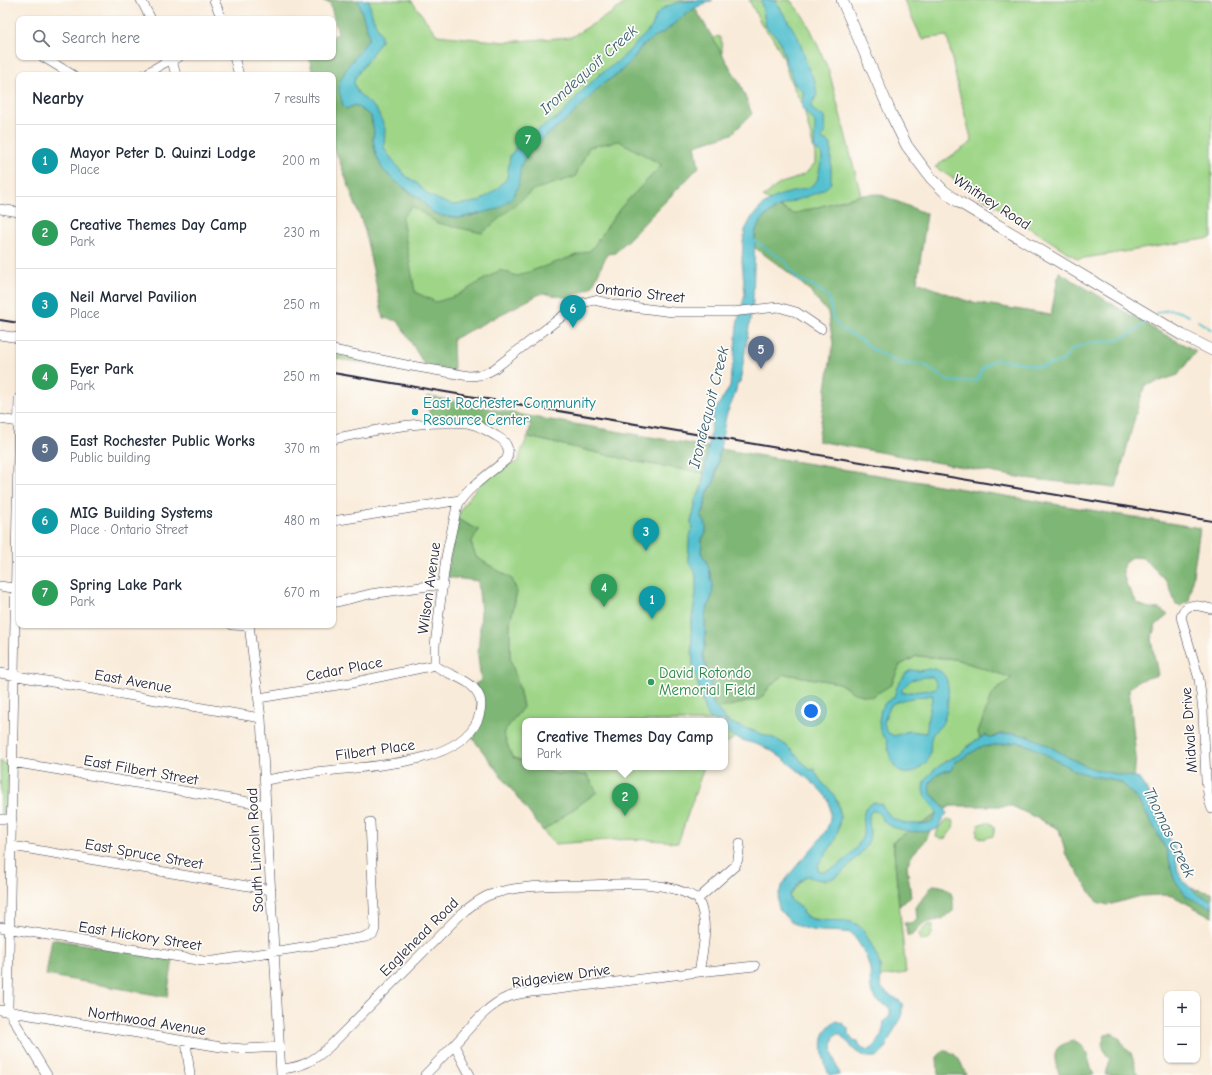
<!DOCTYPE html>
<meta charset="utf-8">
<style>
body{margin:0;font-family:"Comic Neue",sans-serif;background:#f6f6f7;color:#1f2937}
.controls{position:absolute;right:12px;bottom:12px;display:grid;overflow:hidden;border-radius:8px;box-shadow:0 1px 3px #0004}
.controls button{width:36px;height:36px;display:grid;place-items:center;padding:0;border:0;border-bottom:1px solid #e0e1e3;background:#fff;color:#1f2937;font:20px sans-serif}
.you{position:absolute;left:811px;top:711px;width:14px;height:14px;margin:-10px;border:3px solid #fff;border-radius:50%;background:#1a73e8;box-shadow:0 0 0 6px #1a73e833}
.badge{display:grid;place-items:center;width:26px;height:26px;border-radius:50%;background:#c8321e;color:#fff;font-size:13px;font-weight:700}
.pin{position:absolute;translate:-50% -33px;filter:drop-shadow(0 1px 2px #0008)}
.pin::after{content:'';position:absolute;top:21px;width:14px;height:12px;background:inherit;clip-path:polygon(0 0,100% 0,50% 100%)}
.popup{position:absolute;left:522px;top:718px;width:206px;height:52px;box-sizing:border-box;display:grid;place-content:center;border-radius:8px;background:#fff;filter:drop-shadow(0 1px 3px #0005);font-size:13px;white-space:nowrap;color:#747a83}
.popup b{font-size:15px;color:#1f2937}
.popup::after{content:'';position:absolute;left:50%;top:100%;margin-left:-8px;border:8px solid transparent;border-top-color:#fff}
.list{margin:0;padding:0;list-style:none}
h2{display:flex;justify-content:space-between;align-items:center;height:52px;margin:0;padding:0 16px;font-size:17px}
h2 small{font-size:13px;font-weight:400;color:#747a83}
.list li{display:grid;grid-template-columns:26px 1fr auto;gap:12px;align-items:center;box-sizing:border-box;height:72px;padding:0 16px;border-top:1px solid #e0e1e3}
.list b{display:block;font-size:15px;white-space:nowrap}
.list p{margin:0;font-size:13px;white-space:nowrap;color:#747a83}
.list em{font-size:13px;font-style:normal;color:#747a83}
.icon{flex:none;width:22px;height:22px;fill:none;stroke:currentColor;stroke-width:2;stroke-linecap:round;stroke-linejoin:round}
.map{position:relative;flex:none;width:1212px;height:1075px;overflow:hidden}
.search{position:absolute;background:#fff;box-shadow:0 1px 3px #0004;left:16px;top:16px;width:320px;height:44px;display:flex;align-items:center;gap:10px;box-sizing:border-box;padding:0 14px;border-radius:8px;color:#747a83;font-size:15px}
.panel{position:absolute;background:#fff;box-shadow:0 1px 3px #0004;left:16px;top:72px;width:320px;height:556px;border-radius:8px}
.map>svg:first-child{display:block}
.green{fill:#9ed587;stroke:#607c61}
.forest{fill:#7eb674;stroke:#506c58;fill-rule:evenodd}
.water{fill:#55c1d0;stroke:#3c7286;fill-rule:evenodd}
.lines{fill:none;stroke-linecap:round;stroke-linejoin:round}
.stream{stroke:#55c1d0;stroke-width:2}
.minor-casing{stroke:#424053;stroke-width:10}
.major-casing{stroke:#424053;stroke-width:12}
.minor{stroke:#fff;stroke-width:9}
.major{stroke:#fff;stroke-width:11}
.rail{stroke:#22223b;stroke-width:2}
.culture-dot{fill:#0f9aa8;stroke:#fdfcf7;stroke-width:1.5}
.leisure-dot{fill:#2e9e5b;stroke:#fdfcf7;stroke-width:1.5}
.labels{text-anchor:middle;stroke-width:3.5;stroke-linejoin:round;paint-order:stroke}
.street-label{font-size:15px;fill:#22223b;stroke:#fdfcf7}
.culture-label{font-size:15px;fill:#0d838f;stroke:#fdfcf7;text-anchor:start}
.leisure-label{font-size:15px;fill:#27864d;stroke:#fdfcf7;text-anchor:start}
.water-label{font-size:16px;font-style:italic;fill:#345a6f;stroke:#fdfcf7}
</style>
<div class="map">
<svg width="1212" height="1075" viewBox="0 0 1212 1075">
<rect width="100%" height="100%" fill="#fdfcf7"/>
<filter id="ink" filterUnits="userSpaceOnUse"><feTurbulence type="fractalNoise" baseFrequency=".025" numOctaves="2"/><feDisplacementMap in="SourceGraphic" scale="8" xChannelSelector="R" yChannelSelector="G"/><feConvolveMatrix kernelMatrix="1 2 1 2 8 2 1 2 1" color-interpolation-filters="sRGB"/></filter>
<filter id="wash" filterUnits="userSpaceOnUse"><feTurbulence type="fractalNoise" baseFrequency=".012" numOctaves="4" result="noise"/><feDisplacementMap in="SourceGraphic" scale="16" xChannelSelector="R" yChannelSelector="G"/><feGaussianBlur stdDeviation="0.9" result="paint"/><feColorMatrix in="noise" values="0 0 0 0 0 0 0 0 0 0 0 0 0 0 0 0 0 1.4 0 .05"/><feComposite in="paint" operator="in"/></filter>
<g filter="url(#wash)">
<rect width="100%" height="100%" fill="#f9ebd9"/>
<path class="green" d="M365 0H411L437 35 505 42 571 37 610 14 629 0H695L678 9 708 40 719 36 720 37 722 43V59L673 167 609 248 412 315 350 96Z
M749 0H790L803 16 811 30 829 71 861 195 793 214 763 197 779 184 794 179 806 173 815 163V154L804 109 789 78 784 59 773 38 763 27Z
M904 0H1212V238L1078 259 935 167 972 142 959 92 947 36 922 39Z
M333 354 415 370 416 372 333 358Z
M528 437 638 462 704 473 700 492 695 501V507L691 522 692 527 688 559 696 575 697 594 691 624 693 664 705 711 760 699 772 684 785 674 839 683 854 693 891 685 900 665 917 656 955 659 1012 678 996 690 978 732 980 739 970 744 966 749 957 756 945 761 923 784 929 801 935 808 937 814 893 841 906 973 880 977V967L847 922C835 921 810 922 802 913L803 910 791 901 789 896 800 882 818 865 839 827 840 815 838 803 832 794 819 779 814 770H810L787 746 749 729 725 744V721H525V762L512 757 503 733 523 707 518 684 510 658V622L517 592 512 579 476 557 471 543 478 530 457 519C465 496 493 467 518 462L522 449Z
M0 761 8 765V807L4 813 1 814Z
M537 767H704L678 843C638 836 596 841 555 844L543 831 597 792 587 775 556 774Z
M948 820H952L954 822 953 828 946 838 941 839 936 837C937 828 941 824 948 820Z
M986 822C994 823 996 828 993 836L983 839 977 836V830L979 825Z
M931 924 933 925C933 934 930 943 920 940L919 934 927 925Z"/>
<path class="forest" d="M320 0H358L369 35 368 40 361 50 346 109 355 105 371 116 374 132 373 140 376 155 405 189 420 199 432 212 443 216 460 218 480 214 521 165 528 153 540 141 572 115 604 83 619 73 633 59 641 47 653 38 667 30 678 20 695 8 740 84 752 114 732 134 695 145 699 167 615 253 607 254 592 287 568 298 542 293 453 339 454 372 424 364 398 321 384 318 382 312 364 228 338 157 333 149V75H313L309 57H333V36L338 34 330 3ZM619 141 662 165 621 207 591 250 517 276 500 270 456 296 436 302 415 292 402 218 412 206 437 223 482 233 533 190 575 177 589 147Z
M879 194 927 214 917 282 967 301 1051 315 1059 272 1154 329 1196 351 1178 375 1145 386 1139 402 1116 488 1023 478 818 441 833 343 828 313 809 290 788 272 754 247C755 223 760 220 779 207L793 214 861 195Z
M427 396 533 417 709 447 704 473 638 462 528 437 531 424 491 413 488 424C467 417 452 417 430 418Z
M720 449 1200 528 1189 602 1185 603 1182 606 1176 605 1168 583 1144 558 1132 557 1123 565V573L1127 586 1138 604 1149 608 1160 609 1168 615 1156 625 1151 639 1158 675 1138 681 1129 689 1136 757 1134 778 1097 771 1085 766 1028 736 999 734 992 738 986 735 980 739 978 732 990 699 996 690 1012 678 955 659 917 656 900 665 891 685 871 697 854 693 839 683 785 674 772 684 760 699 716 709 713 704 710 679 703 657V652L705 646V615L712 596 711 575 701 553 702 539 706 532 701 515 704 511 706 497 715 480Z
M457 519 479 530 471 543 476 557 512 579 517 592 510 622V658L518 684 523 707 503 733 512 757 525 762V767H537L556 774 587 775 597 792 543 831 471 736 480 723 475 684 481 681 478 656 481 612 478 581 446 577Z
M1018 742 1032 747 1091 776 1111 779 1122 783 1138 800 1153 825 1167 851 1174 879 1178 885 1212 893V917L1173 896 1162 895 1141 896 1108 905 1097 902 1066 855 1059 829 1012 806H951L946 809C938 797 919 792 936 776 941 771 944 770 950 771L956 762 981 747Z
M937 814 926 840 913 854 907 865 911 897 899 906 893 841Z
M933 885C951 886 954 894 953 911L942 919 924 923 911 936 907 935V929L904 923H911L917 919 916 907Z
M52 939 173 959 167 997 46 975Z
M1113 1033 1120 1039 1126 1049 1131 1053 1135 1065V1070L1139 1075H1105L1108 1068 1110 1059 1105 1053 1102 1044 1105 1035Z
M1075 1041C1090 1048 1087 1062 1094 1075H1060C1056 1067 1050 1050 1062 1045 1065 1043 1070 1042 1075 1041Z
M943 1051C958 1051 961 1063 966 1075H938L937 1057Z"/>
<path class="water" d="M358 0H369L372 15 381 36V41L355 78 354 84 358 93 376 109 382 121 385 129 384 147 387 153 406 176 418 184 427 194 437 199 452 205 470 203 480 201 498 188 507 178 510 156 517 146 536 131 561 115 579 94 600 74 619 61 651 28C654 24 654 18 657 14 669 0 694 0 713 0L695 8 678 20 667 30 653 38 641 47 633 59 619 73 604 83 572 115 540 141 528 153 521 165 518 187 512 198 498 209 460 218 443 216 432 212 420 199 395 181 383 170 376 155 373 140 374 132 371 116 355 105 346 109 343 106 339 90 340 81 348 66 368 40 369 35Z
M761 0H775L798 37 809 70 815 81 817 95 811 106 813 110 824 117 825 134 821 137 822 139 831 144V183C827 188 822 190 816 193 792 203 764 206 755 233L753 302 740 382 737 384C736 396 730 405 726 416L715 476C715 484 708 489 706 497 704 504 706 509 701 515V518L704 520 706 526V532L702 539 701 553 707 562 713 585 712 596 705 615V646L703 652V657L710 679 713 704 726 720 736 725 776 739 787 746 810 770 814 769C819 781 825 785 833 794 843 808 841 830 832 845 828 852 822 858 818 865V871C834 875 860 849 863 834 864 827 861 818 864 812 866 806 870 804 875 802L881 804C884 808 887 813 891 817 900 824 921 826 932 822L937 814C934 804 926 802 924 794 918 775 946 762 958 755 963 752 966 749 970 745 974 741 981 738 986 735L992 738C1026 722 1057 755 1088 767 1104 773 1122 774 1139 779L1149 793 1156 815 1174 847 1178 871 1184 882 1199 895 1212 900V908L1187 897 1174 879 1167 851 1153 825 1138 800 1122 783 1111 779 1091 776 1076 771 1032 747 1018 742 981 747 956 762 950 771C944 770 941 772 936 776 918 794 942 798 947 813L937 829C923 834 899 832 887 824 879 819 882 810 871 811 866 819 872 830 869 839 867 847 861 853 855 859 840 876 830 886 807 876L799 882 789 896 791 901 803 910 802 913C814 927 844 915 858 925 866 931 878 957 880 966 881 973 879 982 882 988 886 995 896 997 902 1003 903 1008 901 1012 902 1017 898 1024 893 1031 890 1038 883 1052 880 1062 862 1055 856 1052 852 1049 849 1043 844 1041 844 1036 838 1034L835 1035C828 1050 836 1060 839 1075H829C822 1058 816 1031 836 1021L842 1023 848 1028V1033L853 1041 858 1042 860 1047 869 1050C880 1045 883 1032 884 1021L890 1016V1008C885 1004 877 1002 874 997 869 989 871 979 870 969 867 956 860 943 851 933 835 930 819 933 803 928 795 925 788 920 783 914 760 889 820 849 828 826 831 819 831 809 829 802 827 792 781 756 770 750 762 745 751 743 742 740 736 737 731 735 725 732V721H712L705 711 693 665 691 624 696 594V575L688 560 689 542 692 527 691 522 695 507V500L700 492 704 476 713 414 718 405 730 387 731 371 734 360 737 325 745 294 742 261 743 242 745 230 752 217 763 205 778 196 810 187 817 181 822 158 821 153 814 149 815 122 802 108 803 91 794 84 789 69 785 64V57L778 38 766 27Z
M929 669C933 669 937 669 941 672 953 680 948 713 942 724 939 729 934 730 932 736 929 743 932 752 928 760 925 764 921 767 917 770 896 783 888 756 887 740L883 736 880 730 879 722 881 709 885 703 894 697 897 687 906 673 911 670 919 671ZM924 677H933L937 685 936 688 929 690 902 693V689L911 680ZM933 695 928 716 927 728 926 733 909 731 894 736 887 732 885 727 884 722 887 713 891 705 894 703 902 700 917 697Z"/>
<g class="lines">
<path class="stream" d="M753 240 784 260 798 279 814 286 829 297 833 319 840 328 863 341 870 348 900 364H923L948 381 963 382 978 380 981 370 994 360 1015 361 1040 367 1063 361 1072 349 1086 344 1117 340 1130 334 1146 322
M1157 313C1171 308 1176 310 1189 316
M1198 321 1212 330"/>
</g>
</g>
<g filter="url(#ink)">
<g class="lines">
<g class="minor-casing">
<path id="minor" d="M141 0 151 19
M214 0 222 19
M43 57 73 75
M171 57 176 75
M234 57 239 75
M144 75 164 63 179 57
M0 209 19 212
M0 335 19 338
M333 350 406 365 469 376C479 376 486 374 494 369L573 308 583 303 594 300 616 305 673 312H731L778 307 796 312 821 329
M19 398 8 1007 12 1017 47 1075
M0 419 19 422
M333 521 460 500
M0 586 19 589
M333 603 370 594 443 584
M1212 609C1199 606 1185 600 1181 617L1199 679 1203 711 1206 780 1209 800 1212 809
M232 625 249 626
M249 625 261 718 281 1074
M0 673 261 718
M259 698 356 682 435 665
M12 762 266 805
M265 780C285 777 305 773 325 771 367 766 460 765 478 719 480 714 482 704 480 698 473 678 449 677 435 665V645L446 557 457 506C464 491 492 471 506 460 511 451 507 442 498 437 489 432 481 426 471 424 464 422 456 423 449 423 410 422 371 431 333 439
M0 819H12
M12 846 271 890
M698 899C709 923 704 946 699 972
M698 899 735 866 738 859 740 843
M0 927 203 961H214L366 937 373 934 375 929 370 822
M0 1010 221 1047 244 1049 280 1047
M186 1041 190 1075
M281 1069C303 1067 313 1061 329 1047L460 915C468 908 477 901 487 896 518 884 552 886 584 885 622 884 665 879 698 899
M425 1075 454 1045
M470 1075 454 1045C470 1028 486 1006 508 997 519 993 531 992 542 991L699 972 755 966"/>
</g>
<g class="major-casing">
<path id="major" d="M842 0 892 116 907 146 931 178 944 191 959 202 1182 335 1212 350"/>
</g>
<use href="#minor" class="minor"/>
<use href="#major" class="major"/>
<path class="rail" d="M0 320 19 323
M333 373 1212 521"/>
</g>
</g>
<circle class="culture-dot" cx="415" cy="412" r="4"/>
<circle class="leisure-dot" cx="651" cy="682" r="4"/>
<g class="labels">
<g class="street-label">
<text transform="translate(992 202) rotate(33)" y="5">Whitney Road</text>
<text transform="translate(640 293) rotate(6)" y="5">Ontario Street</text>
<text transform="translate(429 588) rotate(-82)" y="5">Wilson Avenue</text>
<text transform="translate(344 669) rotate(-11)" y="5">Cedar Place</text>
<text transform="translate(133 681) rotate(10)" y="5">East Avenue</text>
<text transform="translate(1189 730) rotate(-94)" y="5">Midvale Drive</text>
<text transform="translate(375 750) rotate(-8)" y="5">Filbert Place</text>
<text transform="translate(141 770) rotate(10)" y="5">East Filbert Street</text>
<text transform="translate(255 850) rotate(-93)" y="5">South Lincoln Road</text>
<text transform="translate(144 854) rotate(10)" y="5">East Spruce Street</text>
<text transform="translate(140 936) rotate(9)" y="5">East Hickory Street</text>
<text transform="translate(419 937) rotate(-45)" y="5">Eaglehead Road</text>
<text transform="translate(561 976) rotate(-8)" y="5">Ridgeview Drive</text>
<text transform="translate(147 1021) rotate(9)" y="5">Northwood Avenue</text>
</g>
<g class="culture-label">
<text x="423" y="408">East Rochester Community<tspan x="423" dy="17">Resource Center</tspan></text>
</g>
<g class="leisure-label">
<text x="659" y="678">David Rotondo<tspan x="659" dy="17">Memorial Field</tspan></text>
</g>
<g class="water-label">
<text transform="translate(588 69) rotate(-42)" y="6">Irondequoit Creek</text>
<text transform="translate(708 407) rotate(-76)" y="6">Irondequoit Creek</text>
<text transform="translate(1170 832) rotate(64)" y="6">Thomas Creek</text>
</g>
</g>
</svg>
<div class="controls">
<button>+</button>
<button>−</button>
</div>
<div class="you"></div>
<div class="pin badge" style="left:652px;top:619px;background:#0f9aa8">1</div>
<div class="pin badge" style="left:625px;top:816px;background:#2e9e5b">2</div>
<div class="popup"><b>Creative Themes Day Camp</b>Park</div>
<div class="pin badge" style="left:646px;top:551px;background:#0f9aa8">3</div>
<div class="pin badge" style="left:604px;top:607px;background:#2e9e5b">4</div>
<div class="pin badge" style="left:761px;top:369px;background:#5c6f8a">5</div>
<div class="pin badge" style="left:573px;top:328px;background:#0f9aa8">6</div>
<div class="pin badge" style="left:528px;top:159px;background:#2e9e5b">7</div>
<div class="search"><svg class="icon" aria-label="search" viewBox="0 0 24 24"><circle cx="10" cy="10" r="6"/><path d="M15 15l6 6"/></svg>Search here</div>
<section class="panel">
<h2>Nearby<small>7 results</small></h2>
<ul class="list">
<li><span class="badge" style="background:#0f9aa8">1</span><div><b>Mayor Peter D. Quinzi Lodge</b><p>Place</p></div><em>200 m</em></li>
<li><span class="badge" style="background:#2e9e5b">2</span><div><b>Creative Themes Day Camp</b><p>Park</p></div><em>230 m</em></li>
<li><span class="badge" style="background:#0f9aa8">3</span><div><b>Neil Marvel Pavilion</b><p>Place</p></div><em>250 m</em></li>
<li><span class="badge" style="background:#2e9e5b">4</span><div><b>Eyer Park</b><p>Park</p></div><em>250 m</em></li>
<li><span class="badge" style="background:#5c6f8a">5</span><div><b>East Rochester Public Works</b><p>Public building</p></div><em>370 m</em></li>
<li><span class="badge" style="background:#0f9aa8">6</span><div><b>MIG Building Systems</b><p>Place · Ontario Street</p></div><em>480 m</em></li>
<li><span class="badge" style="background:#2e9e5b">7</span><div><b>Spring Lake Park</b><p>Park</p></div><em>670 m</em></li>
</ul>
</section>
</div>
